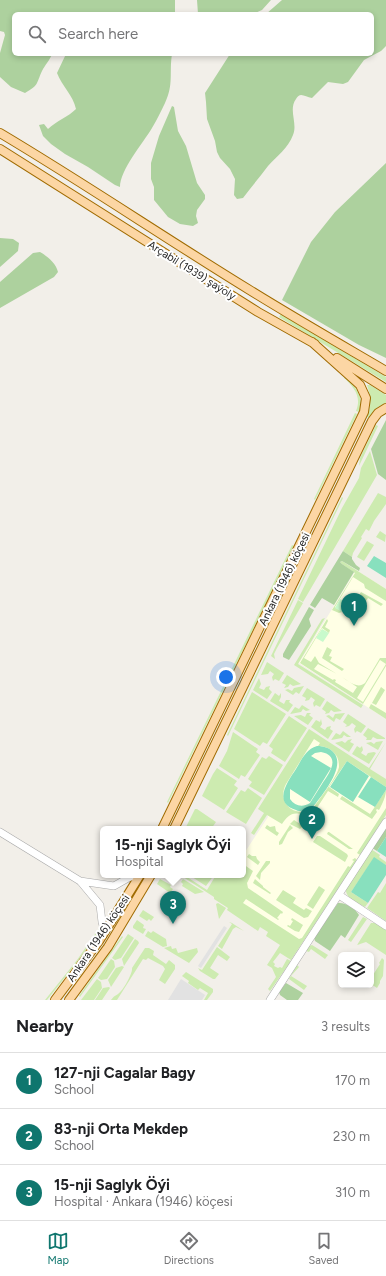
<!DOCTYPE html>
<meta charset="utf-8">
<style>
body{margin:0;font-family:Figtree,sans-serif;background:#f2f2f2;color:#202124}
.controls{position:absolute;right:12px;bottom:12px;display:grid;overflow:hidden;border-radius:6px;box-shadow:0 2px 6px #0003}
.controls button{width:36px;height:36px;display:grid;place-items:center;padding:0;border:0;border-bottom:1px solid #e0e0e0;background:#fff;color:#202124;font:20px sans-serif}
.you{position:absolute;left:226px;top:677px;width:14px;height:14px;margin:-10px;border:3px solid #fff;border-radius:50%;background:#1a73e8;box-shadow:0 0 0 6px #1a73e833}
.badge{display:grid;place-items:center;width:26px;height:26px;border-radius:50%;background:#0f766e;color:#fff;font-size:13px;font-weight:700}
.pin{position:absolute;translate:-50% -33px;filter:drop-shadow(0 1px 2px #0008)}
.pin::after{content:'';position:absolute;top:21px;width:14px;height:12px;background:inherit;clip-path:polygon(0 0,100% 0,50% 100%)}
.popup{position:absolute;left:100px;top:826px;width:146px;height:52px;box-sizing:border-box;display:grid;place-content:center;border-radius:6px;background:#fff;filter:drop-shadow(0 1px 3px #0005);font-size:13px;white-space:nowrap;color:#757577}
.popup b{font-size:15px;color:#202124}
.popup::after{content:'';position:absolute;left:50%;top:100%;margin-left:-8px;border:8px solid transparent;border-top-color:#fff}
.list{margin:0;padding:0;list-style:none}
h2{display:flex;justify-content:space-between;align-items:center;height:52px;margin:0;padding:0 16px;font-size:17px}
h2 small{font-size:13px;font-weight:400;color:#757577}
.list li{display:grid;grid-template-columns:26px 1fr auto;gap:12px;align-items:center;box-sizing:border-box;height:56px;padding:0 16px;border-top:1px solid #e0e0e0}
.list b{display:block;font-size:15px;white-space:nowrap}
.list p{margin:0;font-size:13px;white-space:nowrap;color:#757577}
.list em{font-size:13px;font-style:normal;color:#757577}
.icon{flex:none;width:22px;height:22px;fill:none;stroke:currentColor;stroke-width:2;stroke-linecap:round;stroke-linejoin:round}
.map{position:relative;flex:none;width:386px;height:1000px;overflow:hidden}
.search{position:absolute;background:#fff;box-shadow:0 2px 6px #0003;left:12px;right:12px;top:12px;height:44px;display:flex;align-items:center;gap:10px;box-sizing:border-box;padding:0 14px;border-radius:6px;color:#757577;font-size:15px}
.sheet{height:220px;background:#fff}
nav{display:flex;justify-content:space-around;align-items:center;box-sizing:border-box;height:56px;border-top:1px solid #e0e0e0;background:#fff;font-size:11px;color:#757577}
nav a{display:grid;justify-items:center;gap:2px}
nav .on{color:#0f766e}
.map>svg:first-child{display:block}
.education{fill:#ffffe5}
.grass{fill:#cdebb0;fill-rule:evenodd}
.forest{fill:#add19e}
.park{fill:#c8facc}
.pitch{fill:#88e0be;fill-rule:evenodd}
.parking{fill:#e2e2e2}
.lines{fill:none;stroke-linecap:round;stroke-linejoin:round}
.minor-casing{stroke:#a9a9a9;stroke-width:8}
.major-casing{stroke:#a06b00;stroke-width:10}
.minor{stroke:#fff;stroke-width:7}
.major{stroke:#fcd6a4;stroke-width:8}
.labels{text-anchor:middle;stroke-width:4;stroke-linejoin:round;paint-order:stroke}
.street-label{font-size:11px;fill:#222;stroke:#fff}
</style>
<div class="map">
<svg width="386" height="1000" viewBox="0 0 386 1000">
<rect width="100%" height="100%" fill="#f2efe9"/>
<path class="education" d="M356 570 386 589V719L299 663Z
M309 734 386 784V815L298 950 215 897 243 875V855L268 817 266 810Z"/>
<path class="grass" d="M281 314 386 377V382L279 317Z
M345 376C356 387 365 397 359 412L356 411C362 397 354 387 344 378Z
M367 385H370L386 395V403L378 407 369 418 367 417C371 406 371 397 367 385Z
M355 413 357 414 315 500 314 499Z
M376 425 378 426 359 466 360 458Z
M370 451 377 475 303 602 298 599 342 508 359 478 361 468Z
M378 493 386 497V504L374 521 369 531 366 529 361 537 362 538 353 553 352 557 343 551Z
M342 497 343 498 228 736 227 735Z
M380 531 386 535 385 542 376 537Z
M367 541 374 545 364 561 357 557Z
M292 545 294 546 168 803 167 802Z
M342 561 386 589V601L365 588 364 584 353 577 335 607 342 612 339 613 332 610 355 573 342 564 340 562Z
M361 592 383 604 381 606 368 598 366 601 363 600 360 605 355 602Z
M298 600 303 603 277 648 274 654 275 659 271 656Z
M325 618 298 664 363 705 361 708 294 665 322 619Z
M327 619 328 621 325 627 330 630 329 633 322 628 304 658 311 662 315 656 319 663 337 674 318 664 314 669 333 680 334 679 336 680 335 682 353 693 357 687 339 675C347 680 357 690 365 683L380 658H386V666L363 704 300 663ZM380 660 386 664 363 702 357 698Z
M327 647 332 650 329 656 332 657 330 661 344 669 342 671 322 658Z
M267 662 284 673 279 681 275 679 273 681 272 677 274 674 270 671 268 674 261 675Z
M287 675 301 684 293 686 290 684 288 687 284 688 286 685 282 683Z
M259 678 261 684 259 688 264 690 266 687 270 686 269 689 272 692 267 699 253 690Z
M304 686 299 694 296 692 293 695 285 690 288 689 292 691 294 688Z
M381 687 385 690 376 705 372 703Z
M307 688 325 699 320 707 316 705 314 707 313 703 315 700 311 697 309 700 305 701 306 698 302 696Z
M252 692 286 714 267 744 263 742 260 746 234 729Z
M275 693 279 696 281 693V697L279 701 284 704 286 700H290L289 702 293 705 288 712 270 701Z
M327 701 342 711 334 712 331 710 329 713 325 714 326 712 322 709Z
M371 704 386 713V719L369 708Z
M302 705 310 710 306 711 303 709 301 712 290 714 295 707 299 709Z
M307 713H311L309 715 313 718 308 725 294 716 301 715 305 717Z
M345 713 340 720 336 718 334 722 326 716 329 715 333 718 335 714Z
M348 714 366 726 361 733 357 731 355 733 354 729 356 726 352 723 349 726 345 727 347 725 343 722Z
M289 716 307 728 285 762 271 753 273 749 269 746Z
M321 719 322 724 320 727 325 730 327 727 331 726 330 729 333 731 328 739 311 727 316 720 320 722Z
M368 728 385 738V739H377L373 737 371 740H366L367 738 363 735Z
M309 729 369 768 386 742 370 769 386 779V787L347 761 329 787 339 794 338 797 328 791 315 811 323 816 317 826 301 815 303 812 311 810 314 807C320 798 337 777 339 767 339 762 338 756 334 753 330 748 324 746 318 746L320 743 314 739 286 784C279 797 286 811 301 812L300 814C291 812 287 817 282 824L267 815 254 835 251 833 264 813 258 809Z
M343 731 351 737H347L344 735 342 738 331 740 336 733 340 735Z
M233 732 258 749 256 752 260 755 245 777 241 775 239 779 219 766 227 751Z
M352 739 350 742 354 744 349 752 335 743 342 741 345 743 348 740Z
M383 741 378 750 366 743 371 742 374 744 376 742Z
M357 746 360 748 362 746 363 750 361 753 366 756 368 753 374 752 376 753 369 764 352 754Z
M269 756 283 765 264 795 249 786 252 782 248 779 262 757 266 759Z
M217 768 237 781 234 785 238 788 224 810 202 796 213 774Z
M248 788 262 798 246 824 226 812 241 790 245 792Z
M386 790C386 796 382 805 379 810L377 809 376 810 377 812 372 819 340 799 342 796 370 814Z
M386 808V815L360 855 357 853Z
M195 809H197L216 822 211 829H185Z
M294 820 311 831 310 832 302 827 300 829 290 824Z
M267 825 270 827 275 826 276 831 279 833 277 836 265 828Z
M290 825 293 828 288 832 282 844 279 845V842Z
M328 832H329L353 849H349L327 834Z
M317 836H320L347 854 348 856 345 862 313 842Z
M371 849 380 855 379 857 386 862V865L374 858 351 892 368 903 365 907C358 903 345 898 346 889Z
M249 854 252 856H256L257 859 260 862 258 865 247 857Z
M355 858 357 860 291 960 280 953 273 962 275 964 274 966 278 968 280 967 282 968 287 959 291 961 270 991 268 989 276 977 272 968 267 965 280 945 266 936 268 932 260 927 258 931 227 910 228 908 214 899V897L180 875H184L207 890 216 875H243V864L253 871 247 883 248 888 283 912 282 914 281 913 277 918 279 919 278 920 246 899 243 903 299 939 302 938 348 866 350 867 354 861 352 860Z
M266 861H270V863L261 873 260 880 256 876Z
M189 875H214L206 886Z
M160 879 171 885 170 887 173 889 170 893 157 884Z
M183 879 204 892 195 894 182 886 183 884 181 882Z
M255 879 263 886V887L271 893 270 894 253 883Z
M386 883V921L367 908 378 892 380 893Z
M319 886 325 890 313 909 307 905Z
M283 890 296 898 293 903 304 910 306 908 312 911 308 917 304 918 276 900Z
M218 903 226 908 219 919 216 904Z
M143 910 154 917 151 921 149 919 147 921 139 916Z
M363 917 367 919 351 942 348 940Z
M292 918 303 925 299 932 295 931 287 926 288 925 290 926 293 921 291 920Z
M137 920 144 925 143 928 146 929 143 934 133 928V926Z
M229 922 232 923 244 931 236 927 233 929 222 949 218 946 232 924Z
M371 923H375L386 930V955L366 942 357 945Z
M100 927 101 928 78 961 47 1000H45L77 960Z
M148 931 151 933 153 931 166 939 167 946 163 947 145 936Z
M128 934 134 938 121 958 115 960 112 958Z
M122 936 123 937 80 997 79 996Z
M135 939 138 941 139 943 124 966 122 959Z
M312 945 328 955 325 959 311 949 309 952 306 951 309 946Z
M171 946 172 949 176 948 178 953 197 948 198 952 189 963 164 948Z
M217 947 230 957 227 961 218 955 210 968 219 974 215 979H213L200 971 198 968 202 970Z
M145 948H149L154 951 153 955 166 964 169 960 175 965V969L165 984 159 980 165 969 163 966 148 958 146 960 143 959 117 1000H111C114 996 115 996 118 994 123 991 133 973 132 968Z
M382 958 384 960 383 976 380 981V983L377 988 371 984V978L380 964 379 963Z
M111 959 114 961 115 967 107 979 101 980 98 978Z
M297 965 299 967 291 976 307 986 304 990 289 979Z
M122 966 124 967 111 987 108 980 116 968Z
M186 972 213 989V992L207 1000H204L208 993 200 988 198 990 188 983 189 981 182 976Z
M97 979 101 982 102 988 94 1000H81Z
M109 987 110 988 102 1000H95L103 988Z"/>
<path class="forest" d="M0 0H175V14H14V54H52C50 60 45 65 42 71 36 84 39 85 25 93L11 87 0 77V53L5 35 4 32 0 31Z
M197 0H271L262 10 253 14H198Z
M282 0H386V46L381 51 364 60 348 82 343 84 328 82 312 98C305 97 300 91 296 99 288 110 298 123 293 135 288 148 277 156 268 166 260 177 251 187 243 198L237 199 234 195 235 179 230 169 220 158 217 152 215 141 207 119 206 102 205 93 230 54H372V14H266Z
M66 54H172C169 73 174 84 165 103 161 111 157 120 152 128 143 143 120 170 120 187L115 185 88 167 65 154 51 144 43 136 39 125 44 124 48 129C56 121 68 117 76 109 73 95 62 86 57 73Z
M172 106 174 107 178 131 186 146 197 183 205 195V199L197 210 196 216 198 223 193 226 180 224 168 217 154 200V187L151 179V163L159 136Z
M386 163V358L359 345 282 300 311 242 335 212Z
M0 238 13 239 19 243 18 251 0 267Z
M40 252C47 256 56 263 58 272L54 277 0 308V282L33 253Z
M386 420V480L378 474 371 449Z
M343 551 352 557V559L356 565 360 568 359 571 342 561 340 562 342 564 354 572 334 605 322 598 315 608 310 605Z
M309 607 314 610 309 619 311 626 289 660 283 657V654Z
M386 827V837L377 851 372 848Z
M338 903C345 902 356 909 359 915L345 938 341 935 330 951 315 941 314 938Z
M286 983 303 993 298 1000H287L280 995 279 992Z"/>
<path class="park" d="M340 599 347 603 342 612 335 608Z
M322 629 329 633 323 642 316 638Z"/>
<path class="pitch" d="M374 556 386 563V578L367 566Z
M317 746C324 746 330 748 334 753 346 767 322 795 313 807 308 811 302 813 296 810 272 803 288 781 296 769 302 759 306 749 317 746ZM321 752C342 756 329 774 322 784 318 790 314 797 310 803 302 808 295 806 290 799V789L310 802 331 768 311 756 315 753Z
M347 761 369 776 353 802 330 787Z
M371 777 386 787V790L375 807 358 797Z
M386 837V857L377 851Z
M374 857 386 865V875L368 903 351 892Z"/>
<path class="parking" d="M224 926 227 928 201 968 198 966Z
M181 979 205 995 202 1000H168Z"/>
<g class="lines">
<g class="minor-casing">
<path id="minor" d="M0 832 80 881 100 905 102 922 105 932
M80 881 114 886 128 878 137 875
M339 895 386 926
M270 1000 386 822"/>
</g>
<g class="major-casing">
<path id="major" d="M0 133C84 183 165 238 248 289 293 317 340 344 386 371
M0 149 258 312 315 344
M337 358 386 389
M162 829 364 412 366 398 360 385 312 342
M174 829 372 421 378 413 386 408
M55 1000 99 941 140 875
M69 1000 108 947 151 875"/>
</g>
<use href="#minor" class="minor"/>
<use href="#major" class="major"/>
</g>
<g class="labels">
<g class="street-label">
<text transform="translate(192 270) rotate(32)" y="4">Arçabil (1939) şaýoly</text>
<text transform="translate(284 579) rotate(-64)" y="4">Ankara (1946) köçesi</text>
<text transform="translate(98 938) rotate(-56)" y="4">Ankara (1946) köçesi</text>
</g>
</g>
</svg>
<div class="controls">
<button><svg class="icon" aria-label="layers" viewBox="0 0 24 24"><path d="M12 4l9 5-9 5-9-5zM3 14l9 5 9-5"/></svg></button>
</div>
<div class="you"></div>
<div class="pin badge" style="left:354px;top:626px">1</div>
<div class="pin badge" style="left:312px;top:839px">2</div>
<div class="pin badge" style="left:173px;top:924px">3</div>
<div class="popup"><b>15-nji Saglyk Öýi</b>Hospital</div>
<div class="search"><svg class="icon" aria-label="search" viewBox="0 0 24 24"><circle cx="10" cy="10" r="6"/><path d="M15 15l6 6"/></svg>Search here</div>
</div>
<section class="sheet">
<h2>Nearby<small>3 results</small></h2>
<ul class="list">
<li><span class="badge">1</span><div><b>127-nji Cagalar Bagy</b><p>School</p></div><em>170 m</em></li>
<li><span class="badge">2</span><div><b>83-nji Orta Mekdep</b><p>School</p></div><em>230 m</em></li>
<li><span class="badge">3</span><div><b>15-nji Saglyk Öýi</b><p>Hospital · Ankara (1946) köçesi</p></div><em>310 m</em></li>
</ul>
</section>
<nav>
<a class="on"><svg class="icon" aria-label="map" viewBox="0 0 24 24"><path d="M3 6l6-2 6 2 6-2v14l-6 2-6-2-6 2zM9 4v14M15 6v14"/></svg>Map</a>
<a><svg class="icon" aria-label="directions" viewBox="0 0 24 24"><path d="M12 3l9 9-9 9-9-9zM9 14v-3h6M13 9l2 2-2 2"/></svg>Directions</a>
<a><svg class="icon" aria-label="saved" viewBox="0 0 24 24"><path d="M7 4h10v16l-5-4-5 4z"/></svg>Saved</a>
</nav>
